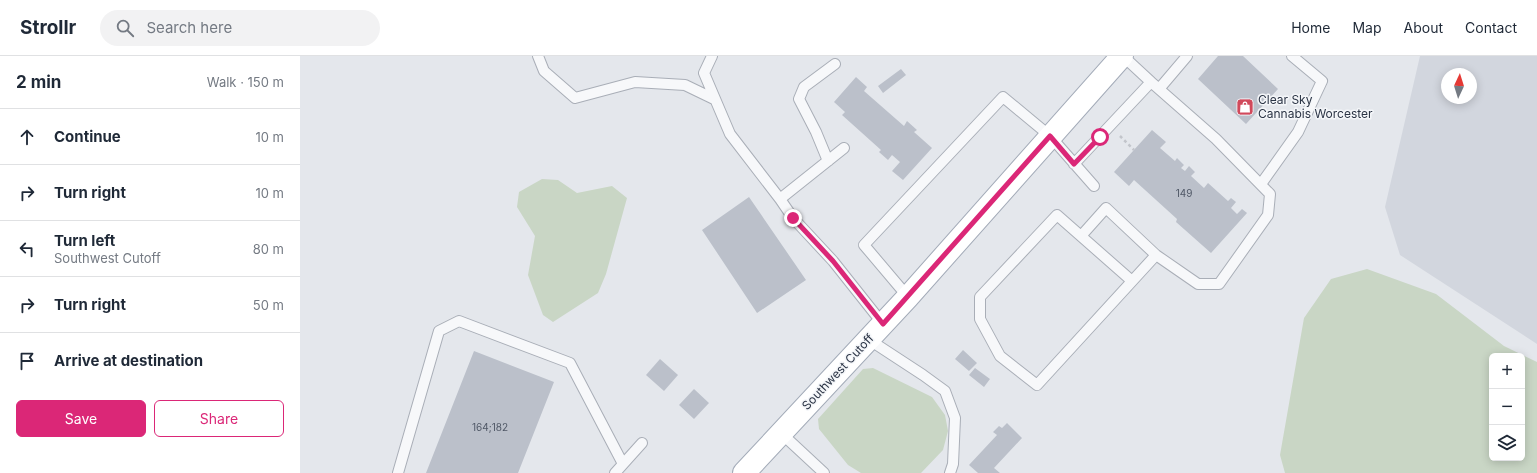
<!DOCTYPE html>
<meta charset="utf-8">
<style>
body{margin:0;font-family:Inter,sans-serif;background:#f2f2f3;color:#1f2937}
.controls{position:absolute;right:12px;bottom:12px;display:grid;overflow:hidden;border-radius:6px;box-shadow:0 2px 10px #0003}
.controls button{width:36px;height:36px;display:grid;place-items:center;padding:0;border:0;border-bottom:1px solid #e0e1e3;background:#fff;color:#1f2937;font:20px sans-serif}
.compass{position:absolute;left:1141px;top:12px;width:36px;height:36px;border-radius:50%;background:#fff;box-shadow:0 2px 10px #0003;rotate:4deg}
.stop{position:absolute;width:12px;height:12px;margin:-9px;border:3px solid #db2777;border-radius:50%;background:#fff}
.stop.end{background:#db2777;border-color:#fff;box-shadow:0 1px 4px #0008}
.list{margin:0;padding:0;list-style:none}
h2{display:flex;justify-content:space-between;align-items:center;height:52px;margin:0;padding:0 16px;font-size:17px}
h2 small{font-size:13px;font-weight:400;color:#747a83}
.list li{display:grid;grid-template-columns:26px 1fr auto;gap:12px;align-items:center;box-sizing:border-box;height:56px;padding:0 16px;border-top:1px solid #e0e1e3}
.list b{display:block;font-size:15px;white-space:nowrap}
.list p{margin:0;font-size:13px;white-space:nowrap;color:#747a83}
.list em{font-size:13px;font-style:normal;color:#747a83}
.actions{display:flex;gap:8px;padding:12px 16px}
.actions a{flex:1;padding:9px 0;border:1px solid #db2777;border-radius:6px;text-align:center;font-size:14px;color:#db2777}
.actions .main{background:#db2777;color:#fff}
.icon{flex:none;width:22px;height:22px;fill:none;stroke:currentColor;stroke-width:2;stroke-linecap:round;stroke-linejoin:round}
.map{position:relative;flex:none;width:1237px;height:417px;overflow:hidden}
header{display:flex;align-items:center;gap:24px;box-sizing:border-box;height:56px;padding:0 20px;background:#fff;border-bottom:1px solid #e0e1e3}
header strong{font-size:19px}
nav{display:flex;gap:22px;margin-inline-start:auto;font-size:14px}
.search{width:280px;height:36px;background:#f2f2f3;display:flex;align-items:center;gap:10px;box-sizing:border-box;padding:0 14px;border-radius:22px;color:#747a83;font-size:15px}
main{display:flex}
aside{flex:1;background:#fff}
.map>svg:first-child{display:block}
.built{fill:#d2d6de;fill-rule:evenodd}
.green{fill:#c9d6c5;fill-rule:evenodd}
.building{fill:#bbc0ca}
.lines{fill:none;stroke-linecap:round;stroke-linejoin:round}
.lane-casing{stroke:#a9aeb7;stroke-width:12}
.primary-casing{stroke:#a3abb8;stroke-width:24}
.path{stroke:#c2c5cb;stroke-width:2.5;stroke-dasharray:3 3;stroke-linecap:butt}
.lane{stroke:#f7f8fa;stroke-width:10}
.primary{stroke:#fff;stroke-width:22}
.route{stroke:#db2777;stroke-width:5}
.labels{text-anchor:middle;stroke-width:3;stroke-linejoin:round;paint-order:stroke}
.number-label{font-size:10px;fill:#4f5766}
.poi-label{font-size:12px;fill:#2b3445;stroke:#f4f6f9;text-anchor:start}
.street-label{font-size:12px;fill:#2b3445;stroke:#f4f6f9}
</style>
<header>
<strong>Strollr</strong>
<div class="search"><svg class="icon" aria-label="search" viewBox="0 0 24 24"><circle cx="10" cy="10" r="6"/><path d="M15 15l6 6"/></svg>Search here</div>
<nav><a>Home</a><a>Map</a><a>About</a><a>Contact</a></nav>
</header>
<main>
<aside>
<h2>2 min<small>Walk · 150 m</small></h2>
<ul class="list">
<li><svg class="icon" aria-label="ahead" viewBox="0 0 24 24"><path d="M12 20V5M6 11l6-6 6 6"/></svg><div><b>Continue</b></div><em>10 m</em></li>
<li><svg class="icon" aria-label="right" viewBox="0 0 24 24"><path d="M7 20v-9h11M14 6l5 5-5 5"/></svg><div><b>Turn right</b></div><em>10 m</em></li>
<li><svg class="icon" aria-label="left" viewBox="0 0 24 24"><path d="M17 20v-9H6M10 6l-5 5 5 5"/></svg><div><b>Turn left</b><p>Southwest Cutoff</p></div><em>80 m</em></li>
<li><svg class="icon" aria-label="right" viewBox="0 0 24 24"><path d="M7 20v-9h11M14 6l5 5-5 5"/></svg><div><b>Turn right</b></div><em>50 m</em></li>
<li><svg class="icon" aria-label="arrive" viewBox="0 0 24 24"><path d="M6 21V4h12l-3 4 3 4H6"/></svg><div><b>Arrive at destination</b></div></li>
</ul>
<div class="actions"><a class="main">Save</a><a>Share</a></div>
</aside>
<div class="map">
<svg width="1237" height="417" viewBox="0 0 1237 417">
<rect width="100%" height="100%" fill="#e4e7ec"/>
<path class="built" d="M1120 0H1237V288L1100 199 1085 151ZM1147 18H1171V42H1147Z"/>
<path class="green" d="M242 123 258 124 277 137 312 130 327 142 306 218 298 237 253 266 243 259 228 219 235 180 217 151 219 136Z
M1067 213 1136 238 1204 290 1237 306V417H985L980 399 1004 262 1031 223ZM1192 300H1222V402H1192Z
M573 312 632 341 645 359 648 375 643 394 621 417H561L548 409 519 373 518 363 563 313Z"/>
<path class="building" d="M918 0H943L978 33 946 68 898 23Z
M601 13 606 19 583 37 578 30Z
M556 21 567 31 564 35 604 70 607 65 617 74 614 76 632 92 603 124 592 115 600 106 592 99 588 104 579 96 581 94 542 59 545 56 534 46Z
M852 74 866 86 860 92 875 105 877 102 884 109 881 112 885 115 889 110 895 116 891 120 904 132 908 127 928 145 931 142 936 146 931 152 937 158 942 153 947 157 911 197 876 166 877 163 834 124 829 130 814 116Z
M449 141 506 224 457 257 402 174Z
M663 294 677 307 669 315 655 303Z
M174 295 254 326 218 417H126Z
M360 303 378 319 364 335 346 319Z
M675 312 690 323 684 331 669 319Z
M394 333 409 347 394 363 379 349Z
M707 367 722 382 694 412 700 417H678L669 409 697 379 693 376 699 370 702 372Z"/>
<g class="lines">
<g class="lane-casing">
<path id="lane" d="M238 0 244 15 275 42 335 26 385 29 414 43
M412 0 404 17 430 78 480 143
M823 0 851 26
M859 33 887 0
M544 92 480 143 493 162 533 205 583 268
M528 105 516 76 499 43 504 31 535 8
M774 108 851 26 916 83 970 138 968 159 919 228H898L856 199 737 329 700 300 680 263V241L757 159 832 225
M961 128 998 76 1022 25 992 0
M781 180 806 152 856 199
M608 241 564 189 703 41 750 80 794 130
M568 283 623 319 645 335 655 362 653 408 650 417
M481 377 524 417
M98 417 139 275 159 265 270 307 323 408
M315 417 342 387"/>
</g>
<g class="primary-casing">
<path id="primary" d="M444 417 608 241 822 0"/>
</g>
<path class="path" d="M820 80 834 94"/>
<use href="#lane" class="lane"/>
<use href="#primary" class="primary"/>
</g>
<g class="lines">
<path class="route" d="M493 162 533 205 583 268 750 80 774 108 800 81"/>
</g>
<defs>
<g id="shop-square" transform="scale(0.9)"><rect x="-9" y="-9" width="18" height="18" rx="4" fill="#d1495b" stroke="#f4f6f9"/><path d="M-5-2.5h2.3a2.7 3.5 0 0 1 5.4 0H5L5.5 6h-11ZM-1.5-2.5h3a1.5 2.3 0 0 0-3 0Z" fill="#fff"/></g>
</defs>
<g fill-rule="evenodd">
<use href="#shop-square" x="945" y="51"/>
</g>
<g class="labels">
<g class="number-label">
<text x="884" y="141">149</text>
<text x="190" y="375">164;182</text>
</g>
<g class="poi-label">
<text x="958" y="48">Clear Sky<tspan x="958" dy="14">Cannabis Worcester</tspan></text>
</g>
<g class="street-label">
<text transform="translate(538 316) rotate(-47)" y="4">Southwest Cutoff</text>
</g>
</g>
</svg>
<div class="controls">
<button>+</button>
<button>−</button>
<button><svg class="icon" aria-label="layers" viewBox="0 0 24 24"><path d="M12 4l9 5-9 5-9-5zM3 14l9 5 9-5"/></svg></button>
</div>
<svg class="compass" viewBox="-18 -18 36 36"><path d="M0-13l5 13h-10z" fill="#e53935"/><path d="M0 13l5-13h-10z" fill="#747a83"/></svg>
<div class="stop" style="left:800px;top:81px"></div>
<div class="stop end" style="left:493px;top:162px"></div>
</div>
</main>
